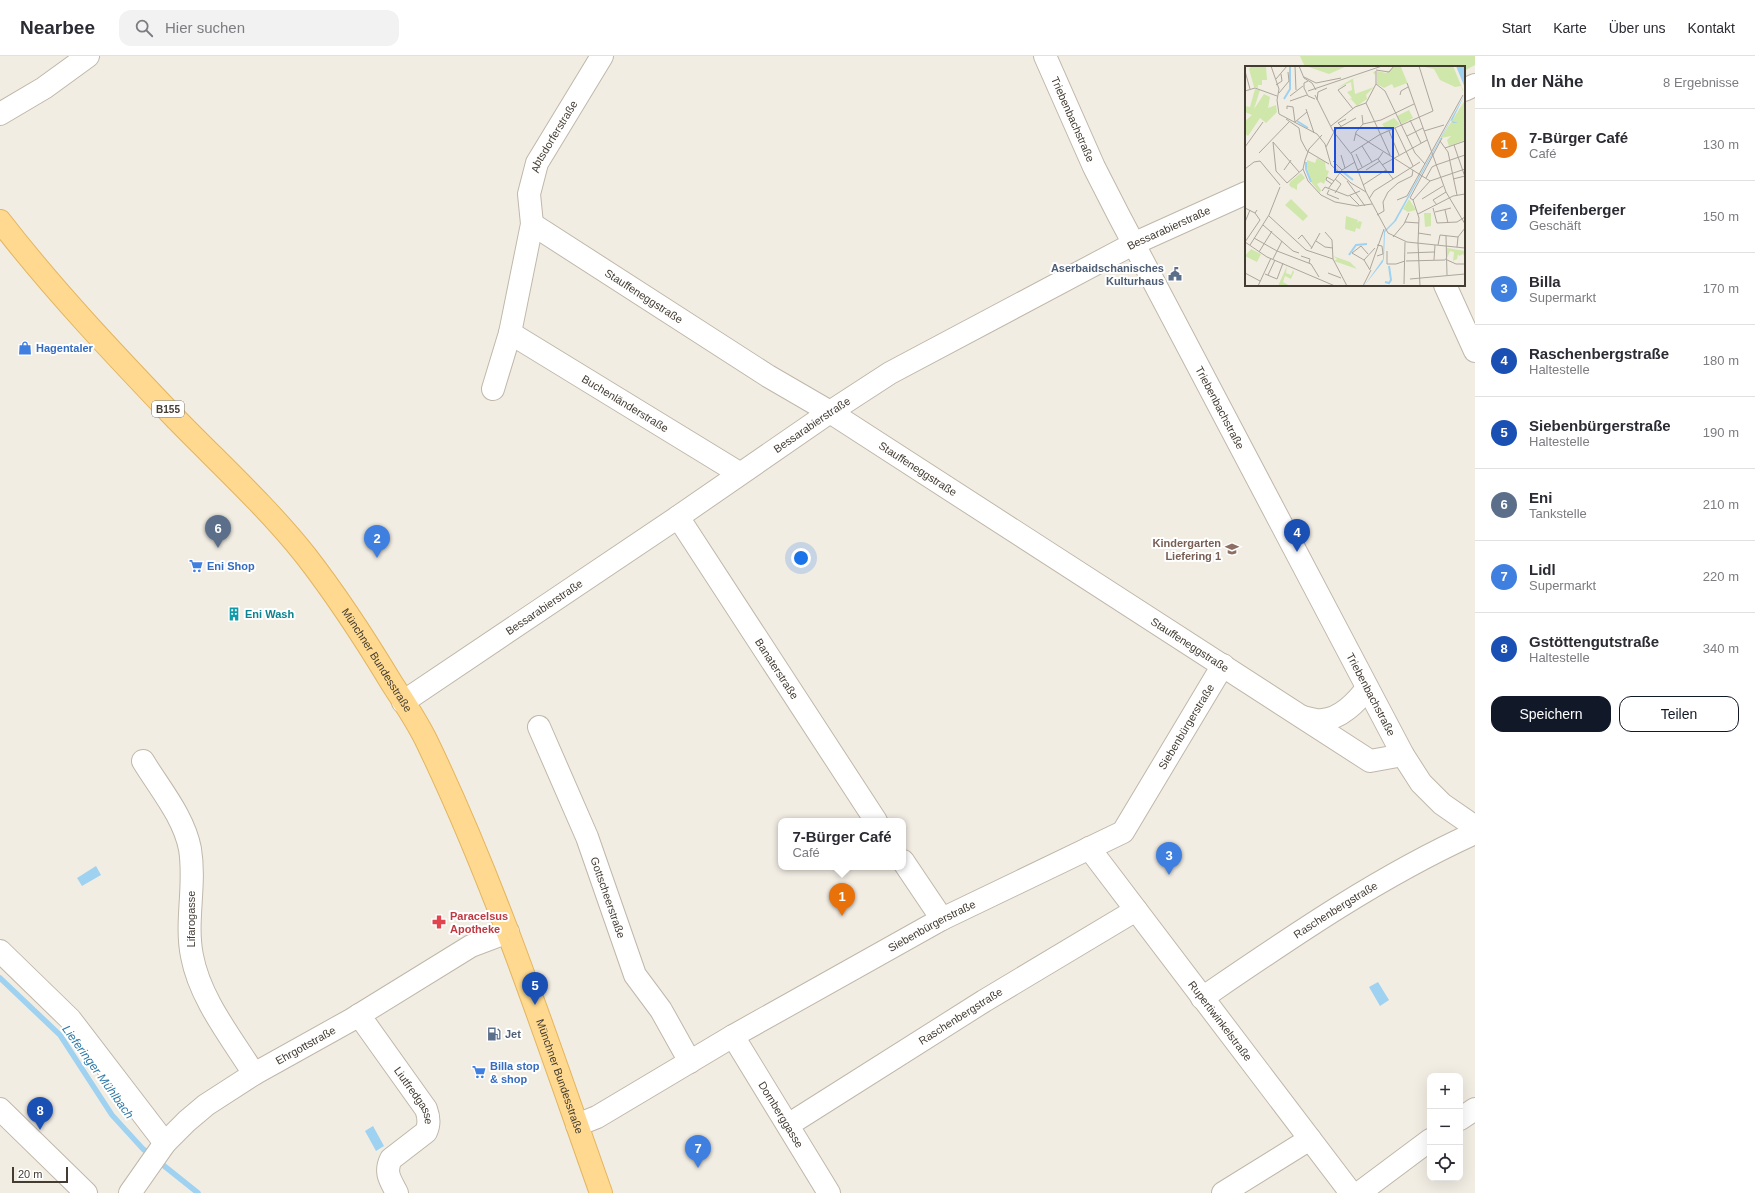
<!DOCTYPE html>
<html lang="de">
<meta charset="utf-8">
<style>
body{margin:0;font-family:Helvetica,sans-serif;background:#f2f2f3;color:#2b2b33}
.controls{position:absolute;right:12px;bottom:12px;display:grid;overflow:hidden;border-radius:8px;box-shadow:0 4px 16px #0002}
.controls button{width:36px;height:36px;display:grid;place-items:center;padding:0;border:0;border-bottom:1px solid #e1e1e2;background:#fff;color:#2b2b33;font:20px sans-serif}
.scale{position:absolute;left:12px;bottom:10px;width:56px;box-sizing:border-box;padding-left:4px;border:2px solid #433c33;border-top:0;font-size:11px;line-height:14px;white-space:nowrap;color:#433c33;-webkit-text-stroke:3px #fff;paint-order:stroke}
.you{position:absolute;left:801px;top:502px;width:14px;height:14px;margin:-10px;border:3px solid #fff;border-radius:50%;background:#1a73e8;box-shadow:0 0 0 6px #1a73e833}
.badge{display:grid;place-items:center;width:26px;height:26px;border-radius:50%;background:#111827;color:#fff;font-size:13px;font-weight:700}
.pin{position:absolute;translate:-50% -33px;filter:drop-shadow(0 1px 2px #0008)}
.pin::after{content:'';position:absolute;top:21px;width:14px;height:12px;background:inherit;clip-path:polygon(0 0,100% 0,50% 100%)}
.popup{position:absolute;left:778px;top:762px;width:128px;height:52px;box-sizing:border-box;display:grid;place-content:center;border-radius:8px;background:#fff;filter:drop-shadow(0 1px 3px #0005);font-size:13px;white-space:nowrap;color:#7c7c81}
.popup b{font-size:15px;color:#2b2b33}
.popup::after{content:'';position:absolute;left:50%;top:100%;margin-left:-8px;border:8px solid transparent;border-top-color:#fff}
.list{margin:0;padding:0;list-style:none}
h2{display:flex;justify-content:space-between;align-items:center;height:52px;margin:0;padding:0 16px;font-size:17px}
h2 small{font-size:13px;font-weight:400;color:#7c7c81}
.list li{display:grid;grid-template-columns:26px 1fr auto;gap:12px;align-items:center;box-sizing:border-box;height:72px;padding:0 16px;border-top:1px solid #e1e1e2}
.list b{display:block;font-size:15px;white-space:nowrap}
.list p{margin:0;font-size:13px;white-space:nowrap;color:#7c7c81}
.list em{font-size:13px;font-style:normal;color:#7c7c81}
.actions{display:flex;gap:8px;padding:12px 16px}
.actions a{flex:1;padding:9px 0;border:1px solid #111827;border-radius:12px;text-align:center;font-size:14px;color:#111827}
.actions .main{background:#111827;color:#fff}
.icon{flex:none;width:22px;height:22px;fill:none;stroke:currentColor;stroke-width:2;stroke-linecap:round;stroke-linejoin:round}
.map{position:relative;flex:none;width:1475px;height:1137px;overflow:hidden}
header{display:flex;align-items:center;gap:24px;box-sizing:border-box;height:56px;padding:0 20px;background:#fff;border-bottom:1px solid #e1e1e2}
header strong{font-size:19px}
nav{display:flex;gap:22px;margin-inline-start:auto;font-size:14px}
.search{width:280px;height:36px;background:#f2f2f3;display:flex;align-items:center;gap:10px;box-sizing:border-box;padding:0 14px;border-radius:12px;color:#7c7c81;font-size:15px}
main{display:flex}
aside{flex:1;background:#fff}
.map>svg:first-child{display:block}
.green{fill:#cfe7ab}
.water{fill:#9ed2f0}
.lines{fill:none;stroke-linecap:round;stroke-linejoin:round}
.stream{stroke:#9ed2f0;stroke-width:5.5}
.minor-casing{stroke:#c0b7a9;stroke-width:24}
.major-casing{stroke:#e3b55f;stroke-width:24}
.minor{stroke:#fff;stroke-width:22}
.major{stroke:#fed98f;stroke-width:22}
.labels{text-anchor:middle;stroke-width:4;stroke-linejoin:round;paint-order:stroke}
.shield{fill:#fff;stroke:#7b7670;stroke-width:1}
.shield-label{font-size:10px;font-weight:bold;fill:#433c33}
.street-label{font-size:11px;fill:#433c33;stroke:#fff}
.service-label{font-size:11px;font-weight:bold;fill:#4e5e75;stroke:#fff;text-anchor:end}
.shop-label{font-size:11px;font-weight:bold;fill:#366cbe;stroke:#fff;text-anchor:start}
.education-label{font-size:11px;font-weight:bold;fill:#785e54;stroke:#fff;text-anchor:end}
.culture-label{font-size:11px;font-weight:bold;fill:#0d838f;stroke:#fff;text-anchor:start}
.health-label{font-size:11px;font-weight:bold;fill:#be3a42;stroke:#fff;text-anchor:start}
.water-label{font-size:12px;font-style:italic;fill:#2c79a7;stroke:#fff}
.inset-river{fill:none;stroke:#9ed2f0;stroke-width:2}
.inset-road{fill:none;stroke:#aca69d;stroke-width:1}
.view{fill:#1d4ed8;fill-opacity:0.15;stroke:#1d4ed8;stroke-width:2}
.inset-edge{fill:none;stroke:#433c33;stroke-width:2}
</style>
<header>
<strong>Nearbee</strong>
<div class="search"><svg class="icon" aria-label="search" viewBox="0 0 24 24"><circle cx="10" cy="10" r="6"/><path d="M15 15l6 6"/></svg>Hier suchen</div>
<nav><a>Start</a><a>Karte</a><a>Über uns</a><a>Kontakt</a></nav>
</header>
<main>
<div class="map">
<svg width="1475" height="1137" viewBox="0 0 1475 1137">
<rect width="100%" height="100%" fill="#f2ede3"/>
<path class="green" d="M1300 0H1475V9L1464 15V11H1305Z"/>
<path class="water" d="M96 810 101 819 82 830 77 822Z
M1378 926 1389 944 1380 950 1369 931Z
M373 1070 384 1090 376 1095 365 1075Z"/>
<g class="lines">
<path class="stream" d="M0 922 60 979 112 1059 143 1093 151 1099
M158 1105 198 1137"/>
<g class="minor-casing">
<g id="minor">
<path id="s1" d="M1045 0 1094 111 1118 158 1403 699 1421 727 1442 748 1475 771"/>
<path d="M1464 34 1475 29"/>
<path d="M0 58 44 32 88 0"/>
<path id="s2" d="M532 168 768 320 830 356 1370 705 1403 699"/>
<path d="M1445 229 1475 295"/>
<path id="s3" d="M510 277 739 417"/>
<path id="s4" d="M493 333 510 277 532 168 529 138 537 107 602 0"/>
<path id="s5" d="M678 461 876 765"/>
<path id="s6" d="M403 646 678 461 830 356 890 317 1133 188 1246 137"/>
<path d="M1303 661C1308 662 1316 665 1322 664 1340 663 1357 646 1367 632"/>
<path id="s7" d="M539 671 587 781 635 919 661 954 690 1006"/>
<path d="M143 705C160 733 184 761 190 793 196 829 185 865 192 900 200 943 231 981 254 1018"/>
<path id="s8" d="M1089 792 1351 1137"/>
<path d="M903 805 942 863"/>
<path d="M0 895 70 963 165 1087"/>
<path id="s9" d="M1202 942C1290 882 1378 821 1475 777"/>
<path id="s10" d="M359 959 426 1053C429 1061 430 1068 426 1076L391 1103C384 1117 391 1125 397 1137"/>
<path id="s11" d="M733 980 829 1137"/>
<path d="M0 1053 86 1137"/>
<path d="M1460 1063 1475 1053"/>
<path id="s12" d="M577 1069 597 1061 733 980 942 863 1123 776 1223 609"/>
<path id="s13" d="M788 1069 984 945 1136 854"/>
<path id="s14" d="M130 1137 165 1087 187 1065 206 1049 254 1018 351 964 471 890 508 876"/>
<path d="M1223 1137 1310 1083"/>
<path d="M1359 1137 1430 1084"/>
</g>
</g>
<g class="major-casing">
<g id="major">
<path id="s15" d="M0 165C54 235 117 301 178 365 221 409 268 452 306 500 337 540 365 583 391 626 403 645 417 665 427 686 497 831 547 985 601 1137"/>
</g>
</g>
<use href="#minor" class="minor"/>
<use href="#major" class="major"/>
</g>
<defs>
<g id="civic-bare" transform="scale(1.08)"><path d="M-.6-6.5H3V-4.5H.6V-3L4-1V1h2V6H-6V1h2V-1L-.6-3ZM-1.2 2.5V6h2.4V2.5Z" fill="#5c6f8a" stroke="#fff" stroke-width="2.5" paint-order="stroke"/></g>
<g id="shop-bare" transform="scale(1.08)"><path d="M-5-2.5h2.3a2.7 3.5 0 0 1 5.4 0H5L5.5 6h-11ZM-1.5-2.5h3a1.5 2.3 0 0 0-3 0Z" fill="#3f7fe0" stroke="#fff" stroke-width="2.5" paint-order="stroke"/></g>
<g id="school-bare" transform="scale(1.08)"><path d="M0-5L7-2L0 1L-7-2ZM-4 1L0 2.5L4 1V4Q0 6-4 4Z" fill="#8d6e63" stroke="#fff" stroke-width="2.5" paint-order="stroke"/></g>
<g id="supermarket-bare" transform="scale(1.08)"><path d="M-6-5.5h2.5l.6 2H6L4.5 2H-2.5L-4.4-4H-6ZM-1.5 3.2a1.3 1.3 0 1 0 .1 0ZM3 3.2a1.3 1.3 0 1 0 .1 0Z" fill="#3f7fe0" stroke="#fff" stroke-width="2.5" paint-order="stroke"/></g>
<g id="building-bare" transform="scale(1.08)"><path d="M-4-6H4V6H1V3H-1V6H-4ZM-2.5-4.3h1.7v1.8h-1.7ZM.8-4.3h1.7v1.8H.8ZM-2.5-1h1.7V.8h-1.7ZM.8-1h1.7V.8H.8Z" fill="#0f9aa8" stroke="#fff" stroke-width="2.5" paint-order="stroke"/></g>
<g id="pharmacy-bare" transform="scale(1.08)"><path d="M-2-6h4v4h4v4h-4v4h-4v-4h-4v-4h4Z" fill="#e0444e" stroke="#fff" stroke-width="2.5" paint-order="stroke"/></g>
<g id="fuel-bare" transform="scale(1.08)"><path d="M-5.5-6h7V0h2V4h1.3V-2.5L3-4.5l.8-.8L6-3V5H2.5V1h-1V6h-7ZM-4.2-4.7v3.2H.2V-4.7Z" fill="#5c6f8a" stroke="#fff" stroke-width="2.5" paint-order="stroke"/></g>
</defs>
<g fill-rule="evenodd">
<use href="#civic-bare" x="1175" y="218"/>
<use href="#shop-bare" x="25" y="292"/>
<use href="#school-bare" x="1232" y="493"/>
<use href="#supermarket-bare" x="196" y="510"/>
<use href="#building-bare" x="234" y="558"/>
<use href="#pharmacy-bare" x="439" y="866"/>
<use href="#fuel-bare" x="494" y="978"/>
<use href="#supermarket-bare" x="479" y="1016"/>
</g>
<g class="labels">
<rect class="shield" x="152" y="345" width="32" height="16" rx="3"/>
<g class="shield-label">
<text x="168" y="357">B155</text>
</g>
<g class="street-label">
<text dy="4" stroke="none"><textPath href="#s1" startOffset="69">Triebenbachstraße</textPath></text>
<text dy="4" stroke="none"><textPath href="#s4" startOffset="263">Abtsdorferstraße</textPath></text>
<text dy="4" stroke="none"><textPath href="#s6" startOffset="902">Bessarabierstraße</textPath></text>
<text dy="4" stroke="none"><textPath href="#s2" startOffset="133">Stauffeneggstraße</textPath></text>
<text dy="4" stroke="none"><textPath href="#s3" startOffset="135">Buchenländerstraße</textPath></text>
<text dy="4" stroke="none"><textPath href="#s1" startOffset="393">Triebenbachstraße</textPath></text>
<text dy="4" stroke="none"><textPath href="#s6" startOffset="494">Bessarabierstraße</textPath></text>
<text dy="4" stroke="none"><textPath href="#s2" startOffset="457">Stauffeneggstraße</textPath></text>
<text dy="4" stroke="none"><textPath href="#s6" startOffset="170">Bessarabierstraße</textPath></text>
<text dy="4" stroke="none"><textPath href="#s2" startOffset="781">Stauffeneggstraße</textPath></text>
<text dy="4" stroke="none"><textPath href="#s15" startOffset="580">Münchner Bundesstraße</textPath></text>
<text dy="4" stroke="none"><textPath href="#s5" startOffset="181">Banaterstraße</textPath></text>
<text dy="4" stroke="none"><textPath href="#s1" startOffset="717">Triebenbachstraße</textPath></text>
<text dy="4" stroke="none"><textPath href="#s12" startOffset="743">Siebenbürgerstraße</textPath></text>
<text dy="4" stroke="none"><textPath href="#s7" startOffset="184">Gottscheerstraße</textPath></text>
<text dy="4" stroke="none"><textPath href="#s9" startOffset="160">Raschenbergstraße</textPath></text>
<text transform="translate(191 863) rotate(-90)" y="4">Lifarogasse</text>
<text dy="4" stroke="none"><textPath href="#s12" startOffset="407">Siebenbürgerstraße</textPath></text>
<text dy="4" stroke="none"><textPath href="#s13" startOffset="204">Raschenbergstraße</textPath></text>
<text dy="4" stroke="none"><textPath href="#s8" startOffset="217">Rupertiwinkelstraße</textPath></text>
<text dy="4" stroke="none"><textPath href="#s14" startOffset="233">Ehrgottstraße</textPath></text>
<text dy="4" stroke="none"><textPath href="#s15" startOffset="1036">Münchner Bundesstraße</textPath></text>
<text dy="4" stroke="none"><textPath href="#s10" startOffset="98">Liutfredgasse</textPath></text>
<text dy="4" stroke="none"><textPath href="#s11" startOffset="92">Dornberggasse</textPath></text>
</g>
<g class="service-label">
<text x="1164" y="216">Aserbaidschanisches<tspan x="1164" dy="13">Kulturhaus</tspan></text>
<text x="505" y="982" text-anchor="start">Jet</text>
</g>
<g class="shop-label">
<text x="36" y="296">Hagentaler</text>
<text x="207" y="514">Eni Shop</text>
<text x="490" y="1014">Billa stop<tspan x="490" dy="13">&amp; shop</tspan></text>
</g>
<g class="education-label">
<text x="1221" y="491">Kindergarten<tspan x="1221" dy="13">Liefering 1</tspan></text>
</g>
<g class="culture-label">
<text x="245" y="562">Eni Wash</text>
</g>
<g class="health-label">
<text x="450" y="864">Paracelsus<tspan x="450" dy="13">Apotheke</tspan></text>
</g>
<g class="water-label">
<text transform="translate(98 1016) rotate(54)" y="4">Lieferinger Mühlbach</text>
</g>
</g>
<g transform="translate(1245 10)">
<rect width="220" height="220" fill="#f2ede3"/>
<path d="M6 0 21 1 22 14H17V19H13V22L9 21 4 3ZM61 0H102L84 8ZM150 0H159L156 1 167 28 162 17 149 22 147 18 139 22 132 18V5L141 7ZM175 0H208L218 24V26L216 20 210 21 195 14 189 3ZM131 5 130 9 128 6 108 13 110 28 129 21 121 29 122 33 112 40 106 33 102 34 107 32 102 26 107 24 106 16 92 22 107 13ZM10 23 15 24 9 43 19 28 25 31 23 42 31 39 32 46 21 57 15 52 3 70 0 68V55L7 49 0 46V40L5 41ZM220 34V74L204 80 202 74 206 70 196 72ZM164 44 168 52 157 58 152 50ZM149 52 155 58 142 65 137 58ZM72 92 80 96 81 104 84 105 79 118 76 116 72 118 76 124 75 127 66 116 62 102V94L70 97ZM56 107 60 112 52 119V124L47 121 48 123 44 119 45 116ZM46 133 63 150 58 155 40 139ZM164 133 171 144 163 146 158 143ZM179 147H186V160L180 161ZM101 150 113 154 112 157 114 155 117 156 115 163 111 162 110 166 100 163ZM202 182 220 185V192L218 188 214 190 213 188 212 193 208 195 209 186 205 185 202 192ZM6 183 16 188 12 196 0 190ZM88 190 105 196 112 203 89 195 92 193ZM42 200 41 207 46 209 48 204 49 206 46 213 40 210 38 216 45 220H33Z" fill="#cfe7ab"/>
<path d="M211 0H220V23L218 17ZM220 28 207 55 213 57H208L206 54 151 155 140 166 139 192 138 196 119 220 138 193 139 165 149 155Z" fill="#9ed2f0"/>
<path class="inset-river" d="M39 33 45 23V0M52 55 63 62M61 96V103L66 116M98 106 108 114M104 189 111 179 122 178M140 216 144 217 146 214 144 200"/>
<path class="inset-road" d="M26 0 34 23 32 34 34 48 72 68 80 78 86 99 106 117 121 126M50 0 51 24M54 0 59 12 67 17 71 24M174 0 188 45M131 4 144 6 149 0M0 5 5 23M59 11 71 17 96 12M31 13 42 0M63 15 59 17V22L63 30 70 33M162 17 201 126 220 158M131 18 140 25 170 87 180 98M31 19 37 15 36 8M101 19 93 24 108 43M0 25 10 22 32 30M63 25 137 0M34 27 44 15 43 6M70 29 88 65 107 89 121 126 143 167 162 176 220 182M155 29 156 25 163 21M45 30 58 20M72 34 73 26 82 22M45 35 62 29M121 37 145 89M42 43V40L48 41 50 56M61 43 69 67M41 53 54 62 56 74 62 85 84 98M165 54 176 77M50 56 62 46M118 58 136 54 169 38M86 60 110 41 121 37 131 18V5M96 60 93 57 101 53M150 62 168 100M88 65 111 52M144 65 154 89M179 65 199 59M111 68 185 115M77 69 64 83 60 94 58 103 63 115 76 129 90 136 112 140 127 138M162 70 178 62M109 75 111 66 118 58 117 49M195 75 203 86 212 129M28 76 31 105 42 117 58 103M28 76 54 106M209 79 220 111M117 80 127 96M0 81 18 56M81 81 89 66M200 82 220 75M14 87 44 56M106 87 134 69 188 45M111 88 117 101M96 89 100 102M133 93 148 113M88 95 97 104M137 99 182 74M191 99 220 89M0 103 9 96 15 95 35 119M39 104 46 94M113 104 134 92 138 86M121 104 135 95M181 112 187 101 191 99M208 113 220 110M102 115 120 140M87 118 81 114 82 111 89 115M118 119 141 104M83 123 97 104 110 96M84 124 82 128 94 133M77 125 80 121 103 130 115 125M90 127 96 118 90 113M105 130 114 139M124 133 129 125 175 96M177 133 198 120M152 134 162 130 218 29M168 134 185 115 220 103M192 139 188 134 201 126M0 142 10 147 12 144M188 142 192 157 212 156 220 151M200 144 203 157M190 146 206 142M173 148 208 130 220 128M132 149 139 145 138 136 143 126 153 117 167 110 168 104M24 150 61 184 88 193M0 156 5 144M160 156 174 157M18 159 48 185 54 187M80 166 87 174 88 193 102 220M173 167 186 169M201 170 202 209M148 171 159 158 164 147M9 172 32 185 66 198 74 211M53 173 57 169 67 182M71 175 80 181 88 182M0 176 22 191 90 220M0 176 15 154 10 147M173 177 174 152 168 134 165 132 197 72M173 177 175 220M5 179 24 149 35 121M132 179 137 180 138 188 132 190M193 179 195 169 213 171M212 181 213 171 220 162M66 183 75 167M142 185V198H151L160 195M14 186 27 165M162 187 189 186M56 190 65 193 64 197M28 193 37 175M200 193 211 198H220M119 194 107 187 116 180 123 188M189 194 190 179M161 195 200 194M125 203 139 163M125 204 119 194 130 182M0 207 15 215M83 207 96 212M20 208 32 213 38 197M23 209 30 194M165 213 220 208M159 218 160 176M13 220 26 192M118 220 126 204"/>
<path class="view" d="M90 62H148V106H90Z"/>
<rect width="220" height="220" class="inset-edge"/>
</g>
</svg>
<div class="controls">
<button>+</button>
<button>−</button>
<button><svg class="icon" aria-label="locate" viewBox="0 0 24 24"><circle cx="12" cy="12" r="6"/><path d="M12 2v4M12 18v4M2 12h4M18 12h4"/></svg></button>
</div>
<div class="scale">20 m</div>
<div class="you"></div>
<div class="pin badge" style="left:842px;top:860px;background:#e8710a">1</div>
<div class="popup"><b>7-Bürger Café</b>Café</div>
<div class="pin badge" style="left:377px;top:502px;background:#3f7fe0">2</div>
<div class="pin badge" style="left:1169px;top:819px;background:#3f7fe0">3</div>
<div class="pin badge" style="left:1297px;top:496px;background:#1a4fb4">4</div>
<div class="pin badge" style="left:535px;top:949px;background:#1a4fb4">5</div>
<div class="pin badge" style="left:218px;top:492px;background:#5c6f8a">6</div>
<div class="pin badge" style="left:698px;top:1112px;background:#3f7fe0">7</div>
<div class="pin badge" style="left:40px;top:1074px;background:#1a4fb4">8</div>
</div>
<aside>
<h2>In der Nähe<small>8 Ergebnisse</small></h2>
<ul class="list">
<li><span class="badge" style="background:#e8710a">1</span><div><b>7-Bürger Café</b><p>Café</p></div><em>130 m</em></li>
<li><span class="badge" style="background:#3f7fe0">2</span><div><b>Pfeifenberger</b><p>Geschäft</p></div><em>150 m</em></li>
<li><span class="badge" style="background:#3f7fe0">3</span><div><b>Billa</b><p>Supermarkt</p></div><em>170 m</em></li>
<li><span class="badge" style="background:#1a4fb4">4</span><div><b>Raschenbergstraße</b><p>Haltestelle</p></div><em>180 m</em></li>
<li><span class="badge" style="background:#1a4fb4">5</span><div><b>Siebenbürgerstraße</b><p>Haltestelle</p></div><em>190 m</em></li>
<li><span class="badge" style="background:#5c6f8a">6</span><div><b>Eni</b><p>Tankstelle</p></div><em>210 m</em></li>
<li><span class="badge" style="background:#3f7fe0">7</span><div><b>Lidl</b><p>Supermarkt</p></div><em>220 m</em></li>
<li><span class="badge" style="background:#1a4fb4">8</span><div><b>Gstöttengutstraße</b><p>Haltestelle</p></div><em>340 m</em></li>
</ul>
<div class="actions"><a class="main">Speichern</a><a>Teilen</a></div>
</aside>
</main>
